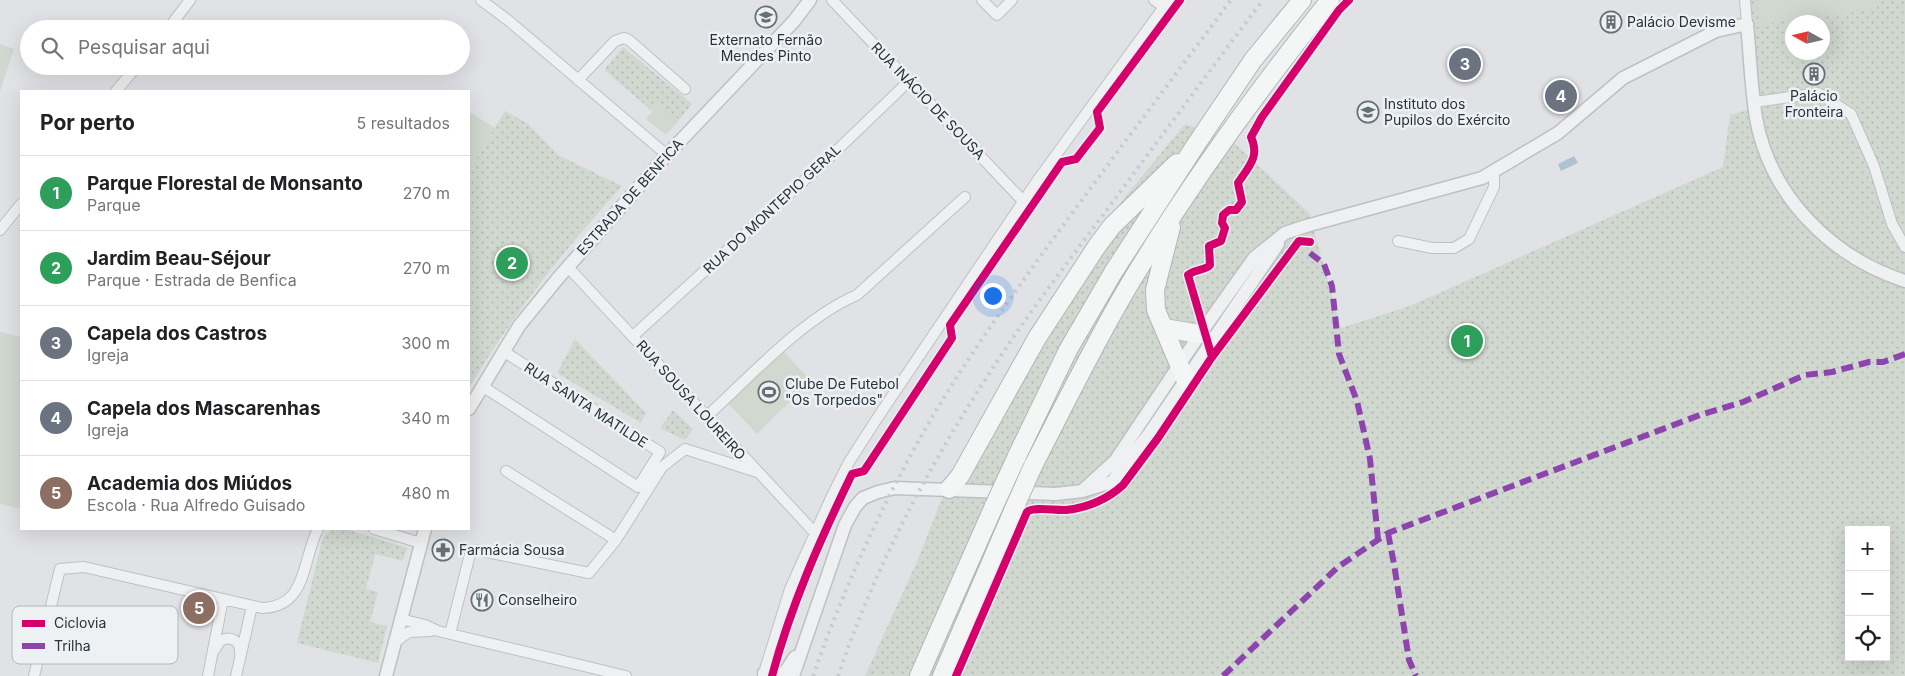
<!DOCTYPE html>
<html lang="pt">
<meta charset="utf-8">
<style>
body{margin:0;font-family:Inter,sans-serif;background:#f2f2f2;color:#202124}
.controls{position:absolute;right:15px;bottom:15px;display:grid;overflow:hidden;border-radius:0px;box-shadow:0 5px 20px #0002}
.controls button{width:45px;height:45px;display:grid;place-items:center;padding:0;border:0;border-bottom:1px solid #e0e0e0;background:#fff;color:#202124;font:25px sans-serif}
.compass{position:absolute;left:1785px;top:15px;width:45px;height:45px;border-radius:50%;background:#fff;box-shadow:0 5px 20px #0002;rotate:278deg}
.you{position:absolute;left:992px;top:295px;width:18px;height:18px;margin:-12px;border:4px solid #fff;border-radius:50%;background:#1a73e8;box-shadow:0 0 0 8px #1a73e833}
.badge{display:grid;place-items:center;width:32px;height:32px;border-radius:50%;background:#687077;color:#fff;font-size:16px;font-weight:700}
.pin{position:absolute;translate:-50% -50%;border:2px solid #fff;box-shadow:0 1px 5px #0006}
.list{margin:0;padding:0;list-style:none}
h2{display:flex;justify-content:space-between;align-items:center;height:65px;margin:0;padding:0 20px;font-size:21px}
h2 small{font-size:16px;font-weight:400;color:#757577}
.list li{display:grid;grid-template-columns:32px 1fr auto;gap:15px;align-items:center;box-sizing:border-box;height:75px;padding:0 20px;border-top:1px solid #e0e0e0}
.list b{display:block;font-size:19px;white-space:nowrap}
.list p{margin:0;font-size:16px;white-space:nowrap;color:#757577}
.list em{font-size:16px;font-style:normal;color:#757577}
.icon{flex:none;width:28px;height:28px;fill:none;stroke:currentColor;stroke-width:2;stroke-linecap:round;stroke-linejoin:round}
.map{position:relative;flex:none;width:1905px;height:676px;overflow:hidden}
.search{position:absolute;background:#fff;box-shadow:0 5px 20px #0002;left:20px;top:20px;width:450px;height:55px;display:flex;align-items:center;gap:12px;box-sizing:border-box;padding:0 18px;border-radius:28px;color:#757577;font-size:19px}
.panel{position:absolute;background:#fff;box-shadow:0 5px 20px #0002;left:20px;top:90px;width:450px;height:440px;border-radius:0px}
.map>svg:first-child{display:block}
.park{fill:url(#park-dots);fill-rule:evenodd}
.garden{fill:#d1d8d0}
.water{fill:#afc2cf}
.lines{fill:none;stroke-linecap:round;stroke-linejoin:round}
.minor-casing{stroke:#bec0c3;stroke-width:12}
.tertiary-casing{stroke:#bec0c3;stroke-width:15}
.trunk-casing{stroke:#b2b5b9;stroke-width:20}
.minor{stroke:#eff0f1;stroke-width:10}
.tertiary{stroke:#eff0f1;stroke-width:12}
.trunk{stroke:#f4f5f5;stroke-width:18}
.rail{stroke:#c8cacc;stroke-width:4;stroke-dasharray:2.5 5;stroke-linecap:butt}
.trunk-bridge-casing{stroke:#b2b5b9;stroke-width:20;stroke-linecap:butt}
.trunk-bridge{stroke:#f4f5f5;stroke-width:18}
.quiet{stroke:#8e44ad;stroke-width:6;stroke-dasharray:12 6;stroke-linecap:butt}
.cycleway-casing{stroke:#edf1f4;stroke-width:11}
.cycleway{stroke:#d6006c;stroke-width:8}
.labels{text-anchor:middle;stroke-width:5;stroke-linejoin:round;paint-order:stroke}
.poi-label{font-size:14px;fill:#28323c;stroke:#edf1f4;text-anchor:start}
.street-label{font-size:14px;fill:#28323c;stroke:#edf1f4}
.key{fill:#edf1f4;stroke:#b2b8bd;stroke-width:1}
.key-label{font-size:14px;fill:#28323c}
</style>
<div class="map">
<svg width="1905" height="676" viewBox="0 0 1905 676">
<defs>
<pattern id="park-dots" width="8" height="8" patternUnits="userSpaceOnUse" patternTransform="scale(1.25)"><rect width="8" height="8" fill="#d1d8d0"/><path d="M2 2h.1M6 6h.1" fill="none" stroke="#b3bab4" stroke-width="1.8" stroke-linecap="round"/></pattern>
</defs>
<rect width="100%" height="100%" fill="#e0e2e5"/>
<path class="park" d="M1745 0H1905V676H865L919 557 942 498 969 446 1073 268 1125 197 1185 124 1231 140 1309 213 1341 328 1410 306 1723 167 1730 115 1758 107ZM1792 22H1822V52H1792ZM1849 530H1886V657H1849Z
M623 47 692 104 679 120 659 103 652 111 604 70Z
M505 111 527 123 558 155 622 186C565 249 512 315 469 388V171Z
M575 339 646 413 641 423 557 373Z
M673 410 693 429 685 440 660 428Z
M332 529H346L407 548 403 561 375 554 366 589 378 592 370 622 387 626 378 663 297 643 320 549 324 536Z"/>
<path class="garden" d="M1756 0H1876L1877 9 1759 24Z
M0 44 14 49 0 91Z
M659 103 679 120 666 135 646 119Z
M469 112 495 128 469 171Z
M0 332 21 337V509L0 504Z
M783 351 811 381 757 434 728 403Z"/>
<path class="water" d="M1574 156 1578 163 1561 171 1558 164Z"/>
<g class="lines">
<g class="minor-casing">
<path id="minor" d="M481 0 509 21 667 155
M832 0 1024 202
M982 0 997 15 1012 0
M1154 0 1164 7
M1745 0 1747 24
M168 29 190 0
M578 80 615 41 624 38 629 40 685 89
M116 91 137 66
M1755 102 1818 93 1851 114 1874 166 1892 224 1905 247
M0 230 21 204
M1398 241 1432 248H1454L1469 239 1494 187V172
M568 267 815 533
M633 336 832 155 909 81
M482 386 638 487 660 452 503 351
M706 417C750 377 803 318 857 295L965 197
M506 471 616 540
M374 529 421 543
M400 619 425 625 438 631 626 676
M450 634 470 554 477 550 589 573 616 540 662 467 685 449 757 472
M394 643 409 632 431 631
M215 649 220 641C231 635 241 641 240 653
M34 676 60 569 84 567 262 608C308 607 302 559 318 529
M208 676 223 599
M236 676 252 606
M763 676 790 589 830 500 849 462 876 420 1037 181 1169 0"/>
</g>
<g class="tertiary-casing">
<path id="tertiary" d="M469 409 519 326 559 277 667 155 794 21 810 0
M1082 491 1115 461 1200 334 1254 258 1285 233 1306 226 1482 178 1558 133 1623 78 1716 31 1747 24C1750 55 1751 87 1756 118 1770 196 1831 257 1905 281
M764 673 774 676
M386 676 425 529
M779 676 785 672 795 657
M793 676 845 525 855 507 863 498 878 492 895 488 1056 494 1082 491 1112 482 1149 434 1278 244"/>
</g>
<g class="trunk-casing">
<path id="trunk" d="M1171 227 1155 290 1156 310 1186 381
M1164 328 1200 334
M1016 458 1068 350 1114 271 1197 143 1253 60 1302 0
M1033 466C1064 406 1094 344 1129 285 1189 185 1257 91 1330 0
M949 489 960 476 1037 338 1097 246 1112 226 1177 163
M919 676 994 506
M942 676 1013 511"/>
</g>
<use href="#minor" class="minor"/>
<use href="#tertiary" class="tertiary"/>
<use href="#trunk" class="trunk"/>
<path class="rail" d="M813 676C845 585 885 497 934 414 971 352 1014 293 1056 235 1114 156 1173 78 1231 0
M838 676C872 576 921 480 978 391 1018 327 1064 267 1109 207 1160 138 1211 69 1263 0"/>
<g class="trunk-bridge-casing">
<path id="trunk-bridge" d="M994 506 1016 458
M1013 511 1033 466"/>
</g>
<use href="#trunk-bridge" class="trunk-bridge"/>
<path class="quiet" d="M1310 253 1324 264 1332 286 1339 354 1357 401 1370 459 1378 539
M1388 533 1394 564 1409 660 1416 676
M1223 676 1338 567 1388 533 1700 415 1743 402 1805 375 1832 372 1869 362H1883L1905 354"/>
<g class="cycleway-casing">
<path id="cycleway" d="M1212 357 1188 275C1197 268 1205 271 1210 265L1209 246 1221 241 1225 228 1222 223 1223 215 1229 210H1236L1242 202 1238 183C1249 166 1260 157 1251 137L1262 117 1339 10 1349 0
M772 676C791 605 820 540 852 474L864 471 952 338 950 325 1062 162 1076 159 1100 128 1097 112 1180 0
M956 676 1027 512C1034 506 1056 511 1066 510 1087 508 1108 499 1123 485L1158 438 1212 357 1299 241 1310 242"/>
</g>
<use href="#cycleway" class="cycleway"/>
</g>
<defs>
<g id="school-ring" transform="scale(1.125)"><circle r="9.5" fill="#edf1f4" stroke="#687077" stroke-width="1.5"/><path d="M0-5L7-2L0 1L-7-2ZM-4 1L0 2.5L4 1V4Q0 6-4 4Z" fill="#687077"/></g>
<g id="building-ring" transform="scale(1.125)"><circle r="9.5" fill="#edf1f4" stroke="#687077" stroke-width="1.5"/><path d="M-4-6H4V6H1V3H-1V6H-4ZM-2.5-4.3h1.7v1.8h-1.7ZM.8-4.3h1.7v1.8H.8ZM-2.5-1h1.7V.8h-1.7ZM.8-1h1.7V.8H.8Z" fill="#687077"/></g>
<g id="stadium-ring" transform="scale(1.125)"><circle r="9.5" fill="#edf1f4" stroke="#687077" stroke-width="1.5"/><path d="M0-5a6.5 5 0 1 0 0 10a6.5 5 0 1 0 0-10ZM-3.5-1.8h7v3.6h-7Z" fill="#687077"/></g>
<g id="pharmacy-ring" transform="scale(1.125)"><circle r="9.5" fill="#edf1f4" stroke="#687077" stroke-width="1.5"/><path d="M-2-6h4v4h4v4h-4v4h-4v-4h-4v-4h4Z" fill="#687077"/></g>
<g id="restaurant-ring" transform="scale(1.125)"><circle r="9.5" fill="#edf1f4" stroke="#687077" stroke-width="1.5"/><path d="M-5-6h1v4h1v-4h1v4h1v-4h1v5L-1.5 .5V6h-2V.5L-5-1ZM5-6V6H3V1.5H1.5Q1.5-4 5-6Z" fill="#687077"/></g>
</defs>
<g fill-rule="evenodd">
<use href="#school-ring" x="766" y="17"/>
<use href="#building-ring" x="1611" y="22"/>
<use href="#building-ring" x="1814" y="74"/>
<use href="#school-ring" x="1368" y="112"/>
<use href="#stadium-ring" x="769" y="392"/>
<use href="#pharmacy-ring" x="443" y="550"/>
<use href="#restaurant-ring" x="482" y="600"/>
</g>
<g class="labels">
<g class="poi-label">
<text x="1627" y="27">Palácio Devisme</text>
<text x="766" y="45" text-anchor="middle">Externato Fernão<tspan x="766" dy="16">Mendes Pinto</tspan></text>
<text x="1814" y="101" text-anchor="middle">Palácio<tspan x="1814" dy="16">Fronteira</tspan></text>
<text x="1384" y="109">Instituto dos<tspan x="1384" dy="16">Pupilos do Exército</tspan></text>
<text x="785" y="389">Clube De Futebol<tspan x="785" dy="16">"Os Torpedos"</tspan></text>
<text x="459" y="555">Farmácia Sousa</text>
<text x="498" y="605">Conselheiro</text>
</g>
<g class="street-label">
<text transform="translate(928 101) rotate(46)" y="5">RUA INÁCIO DE SOUSA</text>
<text transform="translate(630 197) rotate(-48)" y="5">ESTRADA DE BENFICA</text>
<text transform="translate(772 209) rotate(-43)" y="5">RUA DO MONTEPIO GERAL</text>
<text transform="translate(691 400) rotate(48)" y="5">RUA SOUSA LOUREIRO</text>
<text transform="translate(586 405) rotate(33)" y="5">RUA SANTA MATILDE</text>
</g>
</g>
<rect x="12" y="606" width="166" height="58" rx="8" class="key"/>
<rect x="22" y="620" width="23" height="7" fill="#d6006c"/>
<rect x="22" y="643" width="23" height="6" fill="#8e44ad"/>
<g class="key-label">
<text x="54" y="628">Ciclovia</text>
<text x="54" y="651">Trilha</text>
</g>
</svg>
<div class="controls">
<button>+</button>
<button>−</button>
<button><svg class="icon" aria-label="locate" viewBox="0 0 24 24"><circle cx="12" cy="12" r="6"/><path d="M12 2v4M12 18v4M2 12h4M18 12h4"/></svg></button>
</div>
<svg class="compass" viewBox="-18 -18 36 36"><path d="M0-13l5 13h-10z" fill="#e53935"/><path d="M0 13l5-13h-10z" fill="#757577"/></svg>
<div class="you"></div>
<div class="pin badge" style="left:1467px;top:341px;background:#2e9e5b">1</div>
<div class="pin badge" style="left:512px;top:263px;background:#2e9e5b">2</div>
<div class="pin badge" style="left:1465px;top:64px;background:#6b7280">3</div>
<div class="pin badge" style="left:1561px;top:96px;background:#6b7280">4</div>
<div class="pin badge" style="left:199px;top:608px;background:#8d6e63">5</div>
<div class="search"><svg class="icon" aria-label="search" viewBox="0 0 24 24"><circle cx="10" cy="10" r="6"/><path d="M15 15l6 6"/></svg>Pesquisar aqui</div>
<section class="panel">
<h2>Por perto<small>5 resultados</small></h2>
<ul class="list">
<li><span class="badge" style="background:#2e9e5b">1</span><div><b>Parque Florestal de Monsanto</b><p>Parque</p></div><em>270 m</em></li>
<li><span class="badge" style="background:#2e9e5b">2</span><div><b>Jardim Beau-Séjour</b><p>Parque · Estrada de Benfica</p></div><em>270 m</em></li>
<li><span class="badge" style="background:#6b7280">3</span><div><b>Capela dos Castros</b><p>Igreja</p></div><em>300 m</em></li>
<li><span class="badge" style="background:#6b7280">4</span><div><b>Capela dos Mascarenhas</b><p>Igreja</p></div><em>340 m</em></li>
<li><span class="badge" style="background:#8d6e63">5</span><div><b>Academia dos Miúdos</b><p>Escola · Rua Alfredo Guisado</p></div><em>480 m</em></li>
</ul>
</section>
</div>
